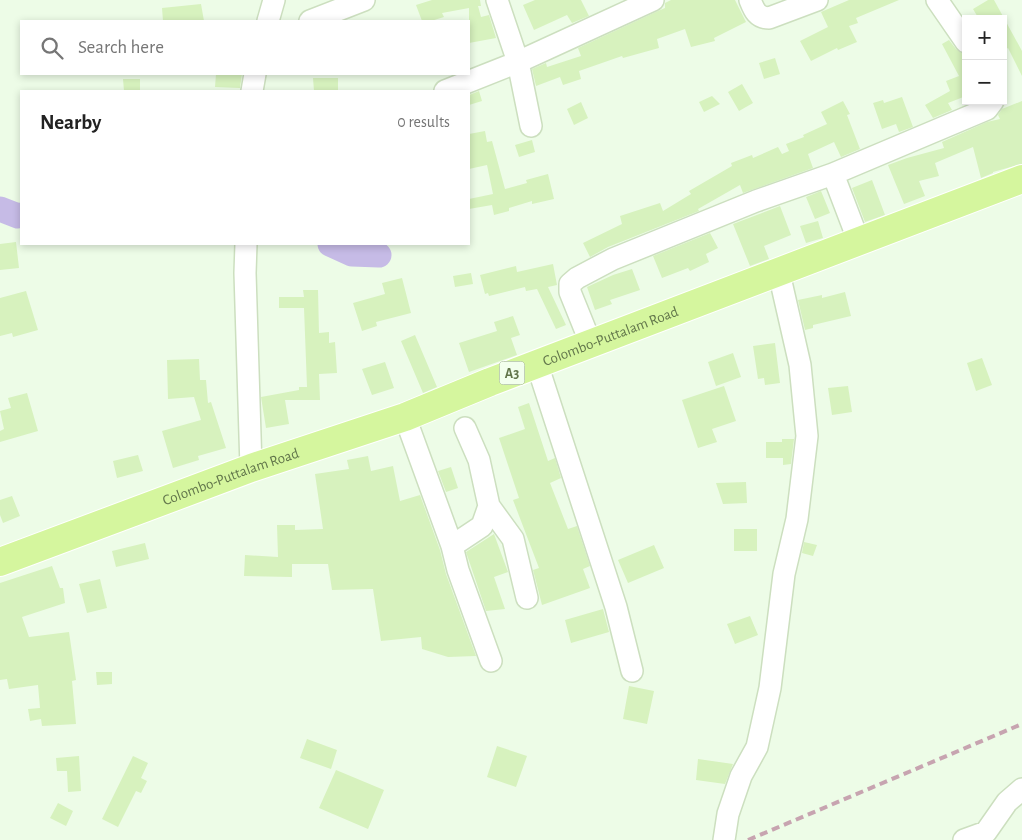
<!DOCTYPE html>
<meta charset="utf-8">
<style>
body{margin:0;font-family:"Alegreya Sans",sans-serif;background:#f6f6f6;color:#222}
.controls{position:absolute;right:15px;top:15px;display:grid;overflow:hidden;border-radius:0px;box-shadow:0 2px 8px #0003}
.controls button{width:45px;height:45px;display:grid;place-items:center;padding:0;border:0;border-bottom:1px solid #e0e0e0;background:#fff;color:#222;font:25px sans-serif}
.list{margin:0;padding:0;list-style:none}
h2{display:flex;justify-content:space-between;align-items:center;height:65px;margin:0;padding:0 20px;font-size:21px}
h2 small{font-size:16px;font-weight:400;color:#767676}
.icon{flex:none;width:28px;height:28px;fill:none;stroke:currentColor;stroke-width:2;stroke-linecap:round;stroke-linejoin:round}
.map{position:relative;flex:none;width:1022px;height:840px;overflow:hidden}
.search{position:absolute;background:#fff;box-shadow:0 2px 8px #0003;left:20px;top:20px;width:450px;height:55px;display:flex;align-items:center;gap:12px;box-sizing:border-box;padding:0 18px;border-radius:0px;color:#767676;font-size:19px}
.panel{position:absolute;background:#fff;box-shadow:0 2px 8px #0003;left:20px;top:90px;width:450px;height:155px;border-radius:0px}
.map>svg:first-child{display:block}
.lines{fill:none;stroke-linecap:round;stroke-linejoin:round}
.river{stroke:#c6bbe6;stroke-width:25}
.building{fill:#d7f2be}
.minor-casing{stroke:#ccdfbf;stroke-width:24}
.highway-casing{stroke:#fff;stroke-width:30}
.minor{stroke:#fff;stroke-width:21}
.highway{stroke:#d5f69e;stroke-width:28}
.rail{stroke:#c7a4b0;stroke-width:4;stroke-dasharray:8 5;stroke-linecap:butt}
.labels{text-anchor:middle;stroke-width:4;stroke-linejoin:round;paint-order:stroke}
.shield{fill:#f2ffed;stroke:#8d9f7c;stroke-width:1}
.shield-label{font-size:14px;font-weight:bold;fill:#62764b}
.street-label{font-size:15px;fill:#62764b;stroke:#f2ffed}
</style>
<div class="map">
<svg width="1022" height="840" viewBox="0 0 1022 840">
<rect width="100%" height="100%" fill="#edfce7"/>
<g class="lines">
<path class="river" d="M0 209 18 216 21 215
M330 244 352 254 379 255"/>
</g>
<path class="building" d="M432 0H480L481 6H478L481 17 489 15 496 38 469 43V8L442 13 444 17 431 21H422L416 5Z
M535 0H581L589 16 572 23 567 15 534 30 523 5Z
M671 0H735L746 22 714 38 715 41 691 47 685 29 657 39 659 48 623 58 622 56 579 71 581 79 563 85 560 77 536 86 532 69 546 63 547 67 581 56 578 48 658 11 665 8V3Z
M849 0H899L856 18 858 23 849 26 857 42 838 50 837 48 811 61 800 41 828 27 821 12Z
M988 0H994L1022 51V76L1008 48 1003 51V19H979L973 9Z
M201 4 204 21H163L162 8Z
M949 40 956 49 963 54 966 58V96L948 103 952 110 933 118 925 105 950 91 946 81 959 76 942 44Z
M775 58 780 74 764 79 759 63Z
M216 74H242L240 88 215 87Z
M313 78H338V91H314Z
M123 79H140V91H124Z
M742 84 753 103 739 111 728 92Z
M479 91 482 101 469 105V95Z
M712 96 720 104 704 112 699 102Z
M902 97 913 127 899 132 896 124 882 129 873 103 883 100 884 103Z
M843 101 850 114 847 115 860 149 841 157 834 142 808 154 813 168 743 193 740 185 698 209 699 211 608 247 590 257 583 243 622 224 620 216 660 203 663 211 691 194 689 191 732 166 731 163 752 155 753 158 778 147 782 154 789 151 786 144 804 137 803 135 827 124 821 112Z
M1022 101V164L993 172V173L981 178 973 147 935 163 939 176 919 181 925 196 904 204 888 165 907 158 944 148 942 142 987 122 1000 119 998 115 1002 109Z
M581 102 588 118 574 125 567 109Z
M485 131 487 142 492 141 505 189 527 183 526 180 548 174 554 199 532 204V201L509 208V211L494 215 492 205 469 209V199L493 194 487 165 469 169V134Z
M532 140 535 152 519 157 515 145Z
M872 180 885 215 865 222 852 188Z
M821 191 830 213 815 219 806 197Z
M780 206 791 235 764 246 769 259 750 266 733 224Z
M818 221 823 238 806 243 800 226Z
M710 233 718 248 706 254 709 262 690 271 688 268 662 278 653 256Z
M16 242 19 268 0 270V244Z
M553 264 557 285 548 287 566 325 556 329 537 289 526 291 525 287 489 296 488 293 485 294 480 275 516 266 517 272Z
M632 269 640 290 610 300 612 304 595 310 587 287 613 275Z
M471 273 473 284 455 287 453 276Z
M402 278 411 313 376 322 377 326 362 331 353 303 385 294 382 283Z
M303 290H318L319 333 329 332V343L335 342 337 373 319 374 320 400H285L289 424 266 428 261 397 299 390V387H307L304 308H279V297H304Z
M26 291 38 330 13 337 12 333 0 336V298Z
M845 292 851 316 813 325V328L805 330 798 300 822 295V298Z
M513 316 520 335 511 338 517 355 469 372 459 343 497 331 494 322Z
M415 335 437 387 423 393 401 341Z
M775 343 780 383 765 385 764 378 758 379 753 346Z
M733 353 741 377 716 386 708 362Z
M982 358 992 385 976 391 967 363Z
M199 359 200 380H206L208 403 211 402 226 448 198 456 199 460 173 468 162 431 201 420 194 397 168 399 167 360Z
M385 362 394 388 372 395 362 369Z
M724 386 736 421 712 429 717 442 698 448 682 400Z
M848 386 852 412 832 415 828 388Z
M27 393 38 431 0 442V431L4 429 0 411 11 408 8 398Z
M529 403 548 461 555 458 561 478 550 483 568 529 577 526 590 566 583 569 590 588 542 605 533 570 539 568 513 500 519 498 499 438 525 429 518 407Z
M782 439H794L791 464 783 465V458H766V442H782Z
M138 455 143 471 117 478 113 461Z
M368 456 371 471 393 466 400 501 420 495 440 550 446 574 476 656 448 657 422 649 421 637 381 641 373 589 332 590 328 564H292V577L244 576 245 555 278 557 277 525H295V530L323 529 315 474 349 469 347 460Z
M451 467 458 488 446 492 438 471Z
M746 482 747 503 723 504 716 483Z
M12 496 20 516 3 523 0 515V500Z
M734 529H757V551H734Z
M494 534 508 572 494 577 505 609 486 611 466 552Z
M804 542 817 545 813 556 802 553Z
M145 543 149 559 116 567 112 551Z
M654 545 664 568 628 583 618 560Z
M52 566 60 588H63L65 603 22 617 29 637 69 632 76 680 72 681 76 724 42 726 41 719 30 721 28 709 40 708 38 685 9 689 7 679 0 680V583Z
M100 579 107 608 87 613 79 584Z
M603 609 609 632 571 643 565 620Z
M750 616 758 635 735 644 727 624Z
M96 672H112V684L97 685Z
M629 686 654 691 647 724 623 719Z
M307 739 337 750 331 769 300 758Z
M497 746 527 756 516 787 487 777Z
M79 756 81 791 68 792 67 771H57L56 758Z
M133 756 148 763 141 778 147 781 141 793 136 791 118 827 102 819Z
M698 759 733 764 725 784 696 780Z
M336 770 384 790 368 829 319 808Z
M58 803 73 811 66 826 50 818Z"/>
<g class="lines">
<g class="minor-casing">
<path id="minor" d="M497 0 518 62 531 126
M750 0C754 10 757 18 769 18L817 0
M937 0 966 42
M268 21 274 0
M310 21 364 0
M252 91 255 74
M445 91 518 62 653 0
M833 174 859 242
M246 244 245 273 251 468
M591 344 570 292V284L577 278 613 259 756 201 833 174 987 109 993 101
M537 364 616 607 632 671
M405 417 452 546
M465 428 479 460 489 506 482 526 452 546 458 570 491 661
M489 506 513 539 527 598
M724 840 728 814 741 776 757 747 770 688 784 574 797 519 807 436 800 365 779 273
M964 840 986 832 1007 802 1022 789"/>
</g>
<g class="highway-casing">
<g id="highway">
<path id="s1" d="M0 562 251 468 405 417 490 382 1022 179"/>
</g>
</g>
<use href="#minor" class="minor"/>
<use href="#highway" class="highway"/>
<path class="rail" d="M748 840 1022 724"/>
</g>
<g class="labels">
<rect class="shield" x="499.5" y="361.5" width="25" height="23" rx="4"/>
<g class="shield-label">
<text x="512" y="378">A3</text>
</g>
<g class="street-label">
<text dy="5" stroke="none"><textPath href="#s1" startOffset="651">Colombo-Puttalam Road</textPath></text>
<text dy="5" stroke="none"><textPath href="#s1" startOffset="246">Colombo-Puttalam Road</textPath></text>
</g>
</g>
</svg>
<div class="controls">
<button>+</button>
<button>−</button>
</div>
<div class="search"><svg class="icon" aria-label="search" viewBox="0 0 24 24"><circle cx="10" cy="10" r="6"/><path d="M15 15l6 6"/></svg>Search here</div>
<section class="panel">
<h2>Nearby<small>0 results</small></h2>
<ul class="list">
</ul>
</section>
</div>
